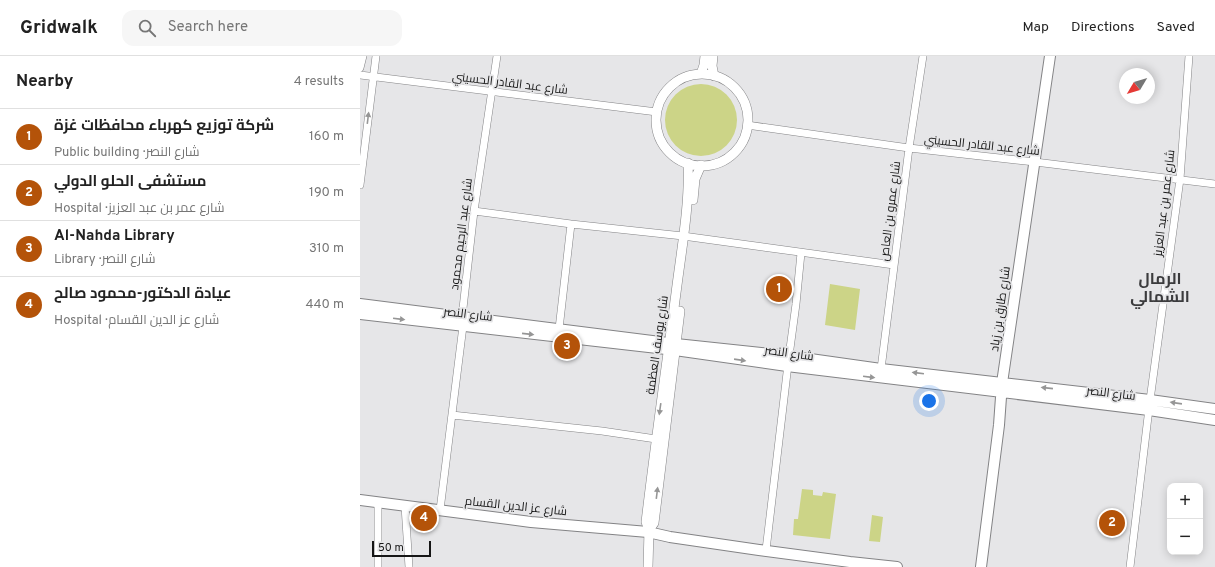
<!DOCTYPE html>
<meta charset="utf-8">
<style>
body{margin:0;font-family:Overpass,Cairo,sans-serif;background:#f6f6f6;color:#222}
.controls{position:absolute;right:12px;bottom:12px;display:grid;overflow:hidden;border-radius:8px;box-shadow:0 2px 10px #0003}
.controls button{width:36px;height:36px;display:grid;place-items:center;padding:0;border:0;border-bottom:1px solid #e0e0e0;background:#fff;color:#222;font:20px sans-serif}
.compass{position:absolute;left:759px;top:12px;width:36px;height:36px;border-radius:50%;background:#fff;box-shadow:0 2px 10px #0003;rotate:232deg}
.scale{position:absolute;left:12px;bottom:10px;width:59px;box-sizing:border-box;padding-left:4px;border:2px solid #161616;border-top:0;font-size:11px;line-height:14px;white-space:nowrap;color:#161616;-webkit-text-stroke:3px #e6e6e8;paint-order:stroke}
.you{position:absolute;left:569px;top:345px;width:14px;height:14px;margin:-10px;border:3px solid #fff;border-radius:50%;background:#1a73e8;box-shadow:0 0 0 6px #1a73e833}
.badge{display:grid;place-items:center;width:26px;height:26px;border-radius:50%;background:#b45309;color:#fff;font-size:13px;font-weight:700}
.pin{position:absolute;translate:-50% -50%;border:2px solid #fff;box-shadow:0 1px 4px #0006}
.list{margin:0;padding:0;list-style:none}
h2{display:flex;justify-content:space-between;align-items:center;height:52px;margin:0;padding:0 16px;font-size:17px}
h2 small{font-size:13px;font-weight:400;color:#767676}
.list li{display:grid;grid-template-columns:26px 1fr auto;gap:12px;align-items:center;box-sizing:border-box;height:56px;padding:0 16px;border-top:1px solid #e0e0e0}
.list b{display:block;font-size:15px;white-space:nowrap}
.list p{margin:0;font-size:13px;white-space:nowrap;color:#767676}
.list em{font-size:13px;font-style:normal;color:#767676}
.icon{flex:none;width:22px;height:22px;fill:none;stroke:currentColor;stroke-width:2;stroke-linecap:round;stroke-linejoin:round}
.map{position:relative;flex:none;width:855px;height:511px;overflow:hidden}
header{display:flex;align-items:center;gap:24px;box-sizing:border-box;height:56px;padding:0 20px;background:#fff;border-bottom:1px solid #e0e0e0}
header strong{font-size:19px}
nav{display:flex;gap:22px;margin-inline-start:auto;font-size:14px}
.search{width:280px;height:36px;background:#f6f6f6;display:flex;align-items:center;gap:10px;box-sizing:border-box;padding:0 14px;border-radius:12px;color:#767676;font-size:15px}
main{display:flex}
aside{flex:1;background:#fff}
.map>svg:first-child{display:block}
.green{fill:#ccd487}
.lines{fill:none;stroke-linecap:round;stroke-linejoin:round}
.minor-casing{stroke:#838385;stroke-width:8}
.tertiary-casing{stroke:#838385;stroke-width:10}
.secondary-casing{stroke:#838385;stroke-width:12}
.minor{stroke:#fff;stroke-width:7}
.tertiary{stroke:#fff;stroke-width:9}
.secondary{stroke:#fff;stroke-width:10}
.oneway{fill:#969696}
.labels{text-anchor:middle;stroke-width:3.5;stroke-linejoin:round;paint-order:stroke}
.street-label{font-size:12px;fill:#161616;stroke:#e6e6e8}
.district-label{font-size:16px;font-weight:bold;fill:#3b3b3d;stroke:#e6e6e8}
</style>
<header>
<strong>Gridwalk</strong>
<div class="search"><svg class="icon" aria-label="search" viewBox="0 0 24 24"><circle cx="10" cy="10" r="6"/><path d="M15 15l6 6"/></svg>Search here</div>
<nav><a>Map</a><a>Directions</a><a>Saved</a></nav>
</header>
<main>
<aside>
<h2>Nearby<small>4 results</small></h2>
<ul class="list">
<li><span class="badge">1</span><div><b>شركة توزيع كهرباء محافظات غزة</b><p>Public building · شارع النصر</p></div><em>160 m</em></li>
<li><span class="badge">2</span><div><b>مستشفى الحلو الدولي</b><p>Hospital · شارع عمر بن عبد العزيز</p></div><em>190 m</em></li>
<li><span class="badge">3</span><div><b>Al-Nahda Library</b><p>Library · شارع النصر</p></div><em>310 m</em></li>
<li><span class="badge">4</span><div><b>عيادة الدكتور-محمود صالح</b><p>Hospital · شارع عز الدين القسام</p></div><em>440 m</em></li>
</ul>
</aside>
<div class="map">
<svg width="855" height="511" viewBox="0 0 855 511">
<rect width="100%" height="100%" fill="#e6e6e8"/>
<path class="green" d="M305 64a36 36 0 1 1 72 0a36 36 0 1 1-72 0Z
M470 228 500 233 495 274 465 269Z
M442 433 453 434V439L462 440 463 436 476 438 470 483 433 479 434 463H438Z
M512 459 523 461 520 486 509 485Z"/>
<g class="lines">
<g class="minor-casing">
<path id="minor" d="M0 12 3 0
M0 19 297 56
M387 69 549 92 675 106 855 128
M0 129 16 0
M114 155 211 168 323 180 534 209
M199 273 211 168
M521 313 549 92 563 0
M92 359 242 375 296 383
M45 450 49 511
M80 454 103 270 102 261 114 155 137 0
M406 494 429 300 436 248 441 197
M18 511V446
M770 511 790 344 820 123 829 0"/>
</g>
<g class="tertiary-casing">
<path id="tertiary" d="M353 0 352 10 354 20
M341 18 344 9 345 0
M296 64a46 46 0 1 1 92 0a46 46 0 1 1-92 0Z
M333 144 335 123 341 109
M289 474 294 467 320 255
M288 511 289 474 286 466C295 390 306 313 316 237 321 196 330 149 328 107"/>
</g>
<g class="secondary-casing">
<path id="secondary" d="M0 248 316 288 429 300 521 313 642 327 790 344 855 353
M0 258 315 294 427 310 789 354 855 364
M0 444 171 466 288 476 310 481 399 494 490 506 537 511
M621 511 639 369 642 327 690 0"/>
</g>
<use href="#minor" class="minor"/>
<use href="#tertiary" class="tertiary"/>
<use href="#secondary" class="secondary"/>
</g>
<defs><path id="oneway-solid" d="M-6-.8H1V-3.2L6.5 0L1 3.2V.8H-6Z"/></defs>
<g class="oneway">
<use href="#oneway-solid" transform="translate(8 62) rotate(-83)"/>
<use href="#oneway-solid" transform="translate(39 263) rotate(7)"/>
<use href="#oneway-solid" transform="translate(168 278) rotate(6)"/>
<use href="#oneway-solid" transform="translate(380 304) rotate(8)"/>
<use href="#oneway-solid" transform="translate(558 317) rotate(-173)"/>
<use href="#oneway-solid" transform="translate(509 321) rotate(7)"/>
<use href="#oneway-solid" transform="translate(687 332) rotate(-174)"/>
<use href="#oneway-solid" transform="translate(816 347) rotate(-172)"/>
<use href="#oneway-solid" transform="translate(300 353) rotate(98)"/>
<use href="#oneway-solid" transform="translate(297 437) rotate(-83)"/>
</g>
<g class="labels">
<g class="street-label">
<text transform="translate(150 27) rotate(7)" y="4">شارع عبد القادر الحسيني</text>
<text transform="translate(622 89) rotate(6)" y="4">شارع عبد القادر الحسيني</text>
<text transform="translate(804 147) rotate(-83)" y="4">شارع عمر بن عبد العزيز</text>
<text transform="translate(530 155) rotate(-83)" y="4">شارع عمرو بن العاص</text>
<text transform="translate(101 178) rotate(-83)" y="4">شارع عبد الرحيم محمود</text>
<text transform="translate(640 253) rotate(-82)" y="4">شارع طارق بن زياد</text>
<text transform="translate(108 258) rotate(7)" y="4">شارع النصر</text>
<text transform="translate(297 289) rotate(-82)" y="4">شارع يوسف العظمة</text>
<text transform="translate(429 297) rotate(8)" y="4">شارع النصر</text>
<text transform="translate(751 337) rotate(7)" y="4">شارع النصر</text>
<text transform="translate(156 450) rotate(6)" y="4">شارع عز الدين القسام</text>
</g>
<g class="district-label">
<text x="800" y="228">الرمال<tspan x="800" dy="18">الشمالي</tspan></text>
</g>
</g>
</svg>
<div class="controls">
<button>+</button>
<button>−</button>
</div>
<svg class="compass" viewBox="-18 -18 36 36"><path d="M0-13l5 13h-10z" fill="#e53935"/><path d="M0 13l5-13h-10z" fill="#767676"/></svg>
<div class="scale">50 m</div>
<div class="you"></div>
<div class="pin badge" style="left:419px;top:233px">1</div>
<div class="pin badge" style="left:752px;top:467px">2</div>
<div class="pin badge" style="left:207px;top:290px">3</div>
<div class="pin badge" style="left:64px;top:462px">4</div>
</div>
</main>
